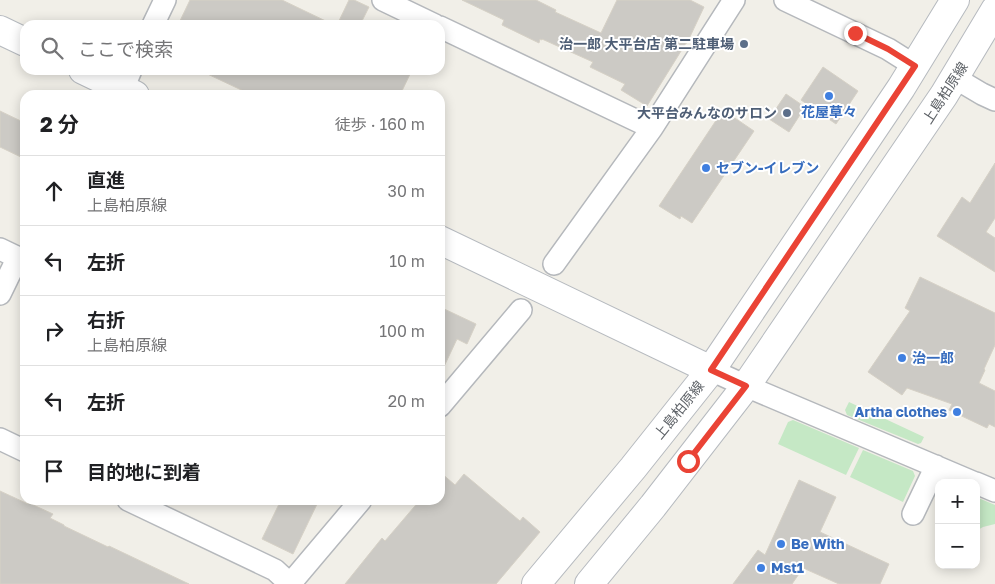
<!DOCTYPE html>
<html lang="ja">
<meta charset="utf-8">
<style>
body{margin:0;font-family:"Golos Text","Noto Sans JP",sans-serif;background:#f2f2f2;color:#202124}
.controls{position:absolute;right:15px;bottom:15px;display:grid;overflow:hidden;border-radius:10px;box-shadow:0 2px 12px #0003}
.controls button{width:45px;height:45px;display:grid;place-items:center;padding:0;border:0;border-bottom:1px solid #e0e0e0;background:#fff;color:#202124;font:25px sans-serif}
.stop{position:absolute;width:15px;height:15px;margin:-11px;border:4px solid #ea4335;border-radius:50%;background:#fff}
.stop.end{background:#ea4335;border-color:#fff;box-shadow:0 1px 5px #0008}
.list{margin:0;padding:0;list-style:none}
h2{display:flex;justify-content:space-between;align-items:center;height:65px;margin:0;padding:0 20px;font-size:21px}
h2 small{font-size:16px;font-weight:400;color:#757577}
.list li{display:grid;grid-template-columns:32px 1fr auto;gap:15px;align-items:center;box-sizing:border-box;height:70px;padding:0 20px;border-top:1px solid #e0e0e0}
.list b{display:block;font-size:19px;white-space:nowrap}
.list p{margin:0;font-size:16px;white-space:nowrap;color:#757577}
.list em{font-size:16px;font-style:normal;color:#757577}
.icon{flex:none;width:28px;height:28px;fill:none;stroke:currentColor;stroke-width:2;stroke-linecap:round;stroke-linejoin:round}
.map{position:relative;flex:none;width:995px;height:584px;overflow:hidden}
.search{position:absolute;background:#fff;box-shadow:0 2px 12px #0003;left:20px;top:20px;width:425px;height:55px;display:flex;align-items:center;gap:12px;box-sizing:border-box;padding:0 18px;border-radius:15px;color:#757577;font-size:19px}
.panel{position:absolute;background:#fff;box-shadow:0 2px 12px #0003;left:20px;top:90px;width:425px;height:415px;border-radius:15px}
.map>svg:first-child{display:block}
.green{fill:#c5e8c5}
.building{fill:#cccac5;stroke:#d6d1c6}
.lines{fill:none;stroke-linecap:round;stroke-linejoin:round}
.street-casing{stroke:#b5b8bc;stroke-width:24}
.secondary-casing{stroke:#b6babf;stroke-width:30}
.street{stroke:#fff;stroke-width:21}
.secondary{stroke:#fff;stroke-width:28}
.route{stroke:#ea4335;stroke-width:6}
.service-dot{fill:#5c6f8a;stroke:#fff;stroke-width:2}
.shop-dot{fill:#3f7fe0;stroke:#fff;stroke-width:2}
.labels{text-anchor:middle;stroke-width:4;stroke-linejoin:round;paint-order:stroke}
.service-label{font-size:14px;font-weight:bold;fill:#4e5e75;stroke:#fff;text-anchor:end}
.street-label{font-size:14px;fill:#5f6368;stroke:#fff}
.shop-label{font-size:14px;font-weight:bold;fill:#366cbe;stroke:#fff;text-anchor:start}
</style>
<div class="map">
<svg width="995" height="584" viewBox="0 0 995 584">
<rect width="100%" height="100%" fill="#f1efe8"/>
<path class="green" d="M849 402 924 437 921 443 918 444 847 415 845 410Z
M793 420 859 448 846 475 778 444 788 422Z
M863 450 913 471 915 476 903 502 850 477Z
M976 497 995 505V524L983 527 976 531Z"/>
<path class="building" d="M190 0H282L334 25H178Z
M349 0H354L369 7 360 25H337Z
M462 0H536L556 10 555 12 601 33 617 0H690L704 7 687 43H686L647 106 621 90 625 84 590 67 593 62 542 39V40L540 39 539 43 502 25 504 20Z
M823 67 858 91 836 124 801 100Z
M199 70H412L400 95H252Z
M786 94 805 107 789 132 769 119Z
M723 110 754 131 692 223 681 216 680 219 659 206Z
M0 111 25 123V159L0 147Z
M995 163V218L986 232 995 238V272L937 236 962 197 970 203Z
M920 277 995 313V345L984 369 985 370 979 383 995 391V427L989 424 987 428 949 410 952 404 907 388 902 395 868 372 910 311 905 308Z
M440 307 476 324 467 344 457 339 440 375Z
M440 472 455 485 464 474 520 521 523 517 540 532 496 584H345L382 538 385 541 420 500H440Z
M799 480 836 497 820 532 889 564 880 584H839L803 568 792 584H733L758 550 765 555Z
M0 491 28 504 29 503 53 514 50 518 64 525V526L108 547 109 546 189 584H0Z
M281 500H319L293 554 262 539Z"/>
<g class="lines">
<g class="street-casing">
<path id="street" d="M383 0 435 25
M785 0 888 49 915 66
M153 25 165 0
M440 27 652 128
M955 78 982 94 995 100
M123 89 131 70
M0 249 25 261
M554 264 652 128 734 0
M0 294 18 257
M711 370 746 386 975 483
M440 406 521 310
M0 439 25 451
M976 483 995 491
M128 500 275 570 290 584 361 500
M913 514 936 466"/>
</g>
<g class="secondary-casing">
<path id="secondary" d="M0 30 25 42
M83 70 135 95
M440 240 711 370
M536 584 633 468 711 370 901 88 955 0
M589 584 653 506 746 386 944 95 995 10"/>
</g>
<use href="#street" class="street"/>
<use href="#secondary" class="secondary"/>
</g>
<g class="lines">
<path class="route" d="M688 461 746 386 711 370 915 66 888 49 855 33"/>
</g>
<g class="service-dot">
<circle cx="744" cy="44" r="5"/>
<circle cx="787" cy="113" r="5"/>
</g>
<g class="shop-dot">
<circle cx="829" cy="96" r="5"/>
<circle cx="706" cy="168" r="5"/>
<circle cx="902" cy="358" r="5"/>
<circle cx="957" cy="412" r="5"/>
<circle cx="781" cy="544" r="5"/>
<circle cx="761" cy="568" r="5"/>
</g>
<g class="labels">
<g class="service-label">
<text x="734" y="49">治一郎 大平台店 第二駐車場</text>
<text x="777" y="118">大平台みんなのサロン</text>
</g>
<g class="street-label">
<text transform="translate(945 93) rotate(-57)" y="5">上島柏原線</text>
<text transform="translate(679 410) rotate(-51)" y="5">上島柏原線</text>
</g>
<g class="shop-label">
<text x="829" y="117" text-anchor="middle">花屋草々</text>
<text x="716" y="173">セブン-イレブン</text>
<text x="912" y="363">治一郎</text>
<text x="947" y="417" text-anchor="end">Artha clothes</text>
<text x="791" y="549">Be With</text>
<text x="771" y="573">Mst1</text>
</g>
</g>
</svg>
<div class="controls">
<button>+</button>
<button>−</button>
</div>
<div class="stop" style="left:688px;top:461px"></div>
<div class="stop end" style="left:855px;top:33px"></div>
<div class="search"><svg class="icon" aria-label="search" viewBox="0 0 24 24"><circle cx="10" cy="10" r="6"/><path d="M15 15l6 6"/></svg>ここで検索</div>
<section class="panel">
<h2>2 分<small>徒歩 · 160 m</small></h2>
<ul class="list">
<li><svg class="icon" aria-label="ahead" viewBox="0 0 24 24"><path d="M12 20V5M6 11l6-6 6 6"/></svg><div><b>直進</b><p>上島柏原線</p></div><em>30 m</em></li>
<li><svg class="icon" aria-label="left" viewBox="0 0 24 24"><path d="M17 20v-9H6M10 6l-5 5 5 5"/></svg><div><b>左折</b></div><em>10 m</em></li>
<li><svg class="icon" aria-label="right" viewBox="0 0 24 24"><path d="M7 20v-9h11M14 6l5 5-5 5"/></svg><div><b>右折</b><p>上島柏原線</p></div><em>100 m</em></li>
<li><svg class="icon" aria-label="left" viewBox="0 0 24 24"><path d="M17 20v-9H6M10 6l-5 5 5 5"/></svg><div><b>左折</b></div><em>20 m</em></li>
<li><svg class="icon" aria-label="arrive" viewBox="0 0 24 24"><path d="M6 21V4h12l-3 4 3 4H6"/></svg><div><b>目的地に到着</b></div></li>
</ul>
</section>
</div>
